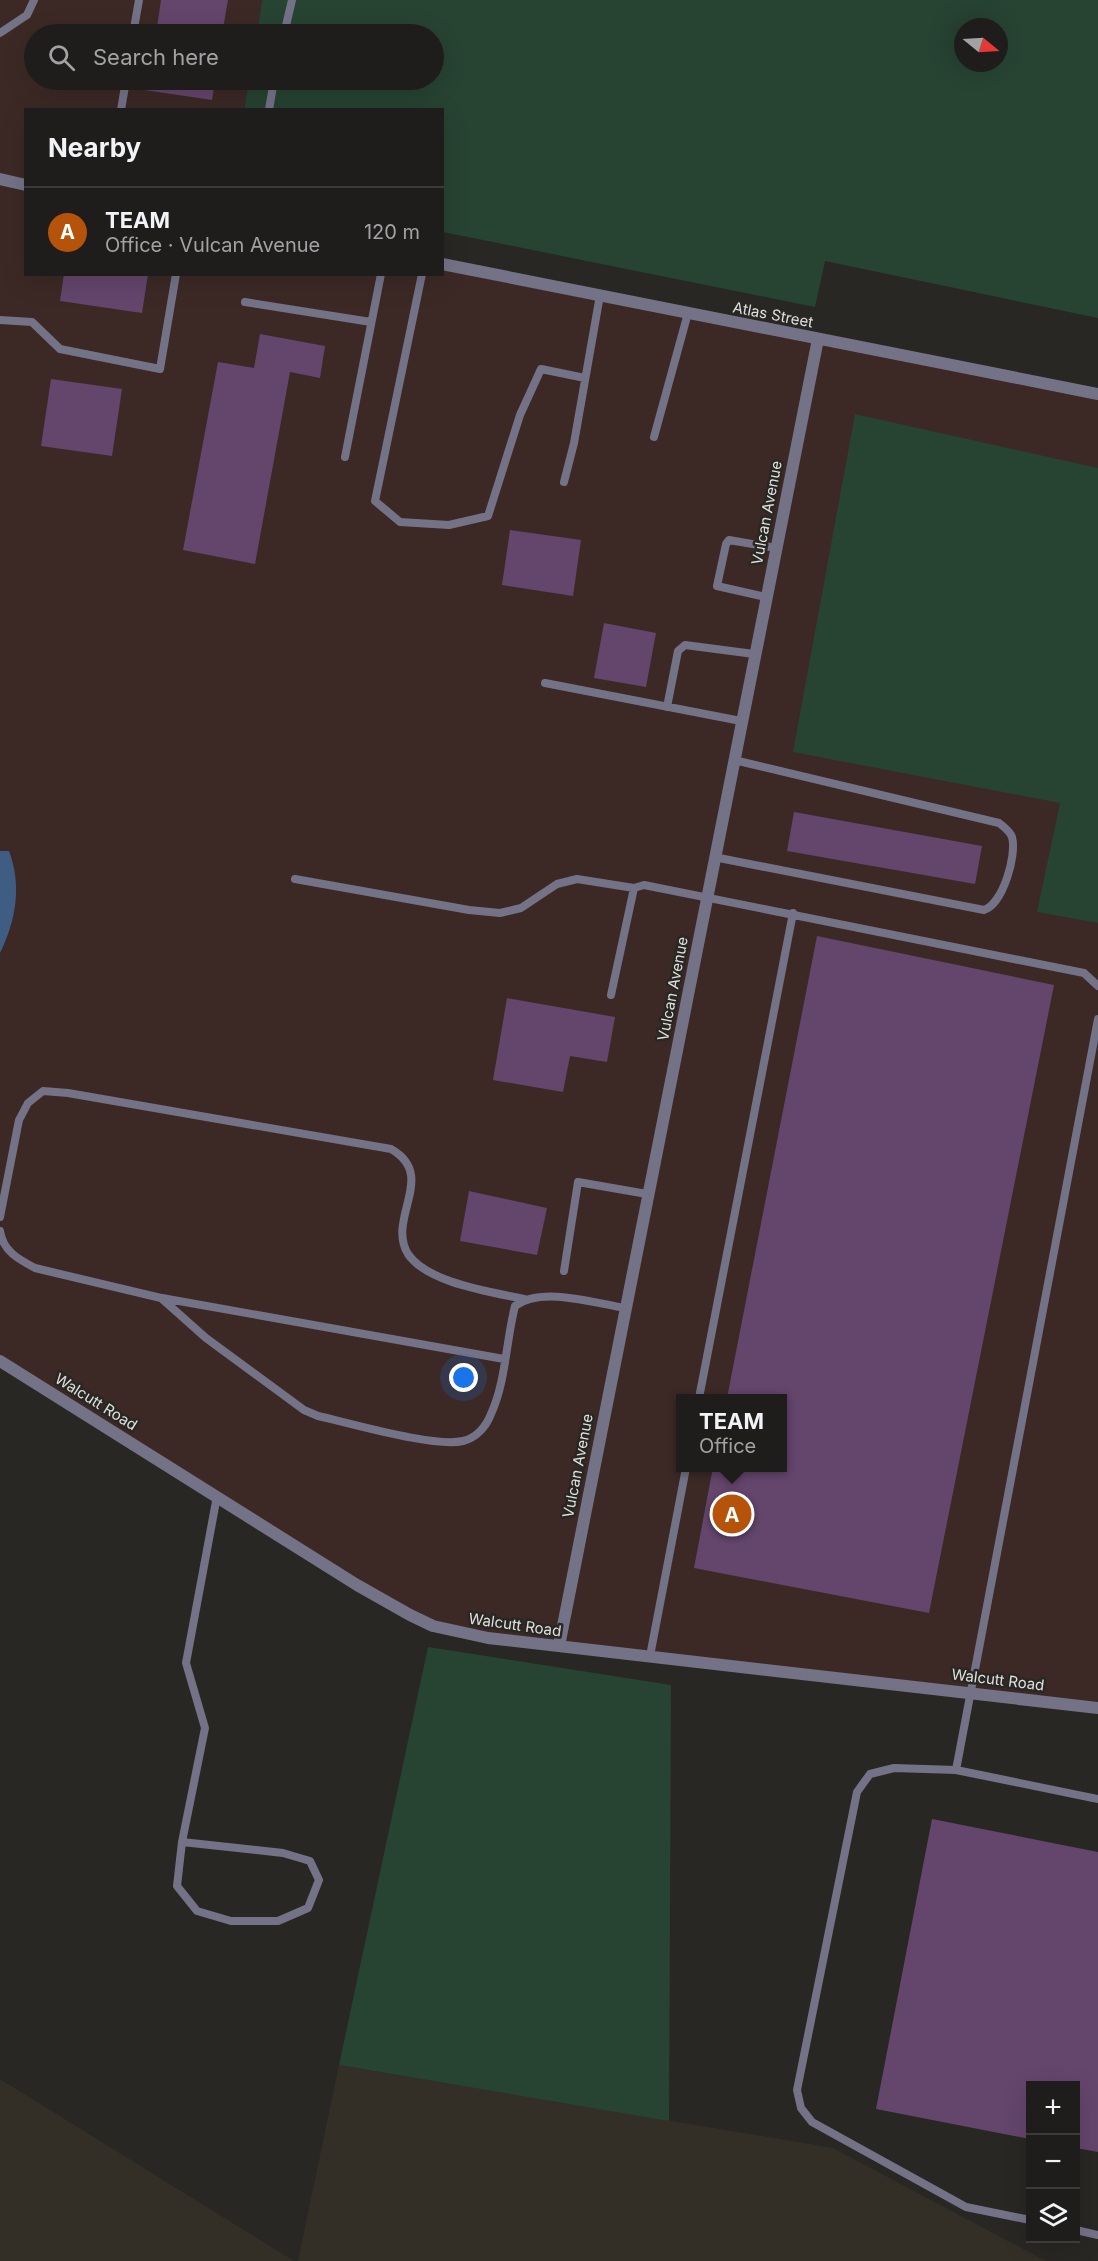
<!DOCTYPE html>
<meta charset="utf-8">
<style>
body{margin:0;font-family:Inter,sans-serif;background:#272624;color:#f1f3f6}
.controls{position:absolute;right:18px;bottom:18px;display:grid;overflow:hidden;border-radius:0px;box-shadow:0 6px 24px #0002}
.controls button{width:54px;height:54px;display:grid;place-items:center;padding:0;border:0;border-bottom:2px solid #3c3b3a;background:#1f1d1b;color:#f1f3f6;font:30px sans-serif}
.compass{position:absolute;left:954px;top:18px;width:54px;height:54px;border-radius:50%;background:#1f1d1b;box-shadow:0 6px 24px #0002;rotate:108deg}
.you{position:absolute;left:464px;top:1378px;width:21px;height:21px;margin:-15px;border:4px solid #fff;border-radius:50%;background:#1a73e8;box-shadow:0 0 0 9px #1a73e833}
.badge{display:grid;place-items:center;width:39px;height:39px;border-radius:50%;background:#b45309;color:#fff;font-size:20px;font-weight:700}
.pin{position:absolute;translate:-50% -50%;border:3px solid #fff;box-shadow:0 2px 6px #0006}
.popup{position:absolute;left:676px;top:1394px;width:111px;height:78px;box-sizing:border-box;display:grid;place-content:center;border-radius:0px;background:#1f1d1b;filter:drop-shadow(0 2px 4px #0005);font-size:20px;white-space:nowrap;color:#a1a2a3}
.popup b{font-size:22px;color:#f1f3f6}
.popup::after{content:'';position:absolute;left:50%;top:100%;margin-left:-12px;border:12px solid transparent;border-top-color:#1f1d1b}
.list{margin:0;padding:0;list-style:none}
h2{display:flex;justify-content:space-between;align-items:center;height:78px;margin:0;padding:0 24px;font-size:26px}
h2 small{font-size:20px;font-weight:400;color:#a1a2a3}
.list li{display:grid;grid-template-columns:39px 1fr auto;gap:18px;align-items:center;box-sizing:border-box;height:90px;padding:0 24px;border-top:2px solid #3c3b3a}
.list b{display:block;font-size:22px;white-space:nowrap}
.list p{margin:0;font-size:20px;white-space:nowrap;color:#a1a2a3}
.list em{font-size:20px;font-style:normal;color:#a1a2a3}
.icon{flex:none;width:33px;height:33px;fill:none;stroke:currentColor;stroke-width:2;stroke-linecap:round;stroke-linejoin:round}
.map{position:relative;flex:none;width:1098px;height:2261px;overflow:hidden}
.search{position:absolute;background:#1f1d1b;box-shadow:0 6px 24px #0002;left:24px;top:24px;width:420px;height:66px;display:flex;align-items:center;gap:15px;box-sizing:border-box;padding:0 21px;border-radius:33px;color:#a1a2a3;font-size:22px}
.panel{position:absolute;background:#1f1d1b;box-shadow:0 6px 24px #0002;left:24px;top:108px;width:420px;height:168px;border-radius:0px}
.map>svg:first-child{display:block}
.built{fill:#332e26}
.industrial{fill:#3c2926;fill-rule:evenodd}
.green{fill:#274332;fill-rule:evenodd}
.water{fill:#3f5c83}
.building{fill:#64456c}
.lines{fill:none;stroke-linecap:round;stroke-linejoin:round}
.service{stroke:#747287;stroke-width:8}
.tertiary{stroke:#747287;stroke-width:12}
.labels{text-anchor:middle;stroke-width:5;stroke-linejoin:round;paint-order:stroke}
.street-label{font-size:15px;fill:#e1e0de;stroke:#292724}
</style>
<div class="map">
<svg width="1098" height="2261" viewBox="0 0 1098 2261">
<rect width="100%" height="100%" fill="#292724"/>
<path class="built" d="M339 2065 833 2148 1046 2261H298Z
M0 2079 294 2261H0Z"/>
<path class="industrial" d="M0 0H262L257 34H34V80H249L244 109 26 110V274H442L443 264 1098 394V1708L433 1626 0 1361ZM681 1398H783V1468H681Z"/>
<path class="green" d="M262 0H1098V318L825 261 815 307 443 232 442 110H244L249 80H434V34H257ZM963 27H999V63H963Z
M855 414 1098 468V923L1037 912 1060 803 793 752Z
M428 1647 671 1685 669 2121 339 2065Z"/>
<path class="water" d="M0 851H9C22 886 16 920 0 953Z"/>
<path class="building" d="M161 0H228L222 34H156Z
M132 80H215L212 100 131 88Z
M64 274H148L142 313 60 301Z
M260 334 325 346 320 378 290 372 255 564 183 550 218 362 254 368Z
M51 379 122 389 112 456 41 446Z
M510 530 581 540 573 596 502 585Z
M604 623 656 633 646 687 594 678Z
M794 812 982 846 975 884 787 851Z
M817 936 1054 985 929 1613 694 1568 713 1467H783V1398H727Z
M507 998 615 1017 607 1062 570 1056 563 1092 493 1080Z
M469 1191 547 1208 537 1255 460 1241Z
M932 1819 1098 1852V2152L1076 2148V2085H1030V2139L876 2109Z"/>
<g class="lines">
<path class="service" d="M0 33 27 15 34 0
M133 34 139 0
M284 34 292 0
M121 110 126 80
M269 110 274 80
M422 274 375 501 400 522 449 525 488 516 520 415 541 369 585 378
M245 302 371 322
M0 320 32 322 60 349 160 369 176 274
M654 437 688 313
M345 457 381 274
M564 482 574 443 600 295
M766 597 717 586 726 544 729 540 776 548
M545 683 741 721
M667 707 678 651 685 645 754 654
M714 857 984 910C1003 904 1017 855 1012 837 1010 831 1004 827 999 823L734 760
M295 879 469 910 500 913 521 908 557 884 577 879 634 888
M611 995 634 888 644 885 1084 973 1098 986
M0 1217 19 1120 28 1103 43 1091 68 1093 391 1149C438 1176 386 1218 408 1254 427 1283 492 1292 524 1299
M0 1231C3 1251 18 1259 35 1268L161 1298 206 1338 304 1410 318 1416C350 1423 435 1448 463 1441 476 1438 486 1427 491 1414 506 1381 506 1341 515 1306 541 1286 594 1303 625 1308
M564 1271 578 1182 647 1194
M162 1298 504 1359
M699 1398 793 913
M650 1656 686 1468
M956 1770 1098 1799
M182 1842 283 1853 310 1861 319 1880 308 1908 278 1921H231L197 1911 177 1886 182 1842 205 1728 186 1663 217 1496
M1030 2220 966 2207 812 2122 801 2108 797 2090 857 1792 870 1774 894 1768 956 1770 1098 1019
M1076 2230 1098 2235"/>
<path class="tertiary" d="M0 179 26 185
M442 264 1098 394
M0 1361 357 1585 410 1615 433 1626 488 1638 1098 1708
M559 1646 818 339"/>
</g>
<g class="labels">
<g class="street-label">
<text transform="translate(773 315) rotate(11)" y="5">Atlas Street</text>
<text transform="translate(767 513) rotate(-79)" y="5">Vulcan Avenue</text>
<text transform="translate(673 989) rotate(-79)" y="5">Vulcan Avenue</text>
<text transform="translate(96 1402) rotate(32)" y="5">Walcutt Road</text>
<text transform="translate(578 1466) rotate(-79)" y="5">Vulcan Avenue</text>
<text transform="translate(515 1625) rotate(8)" y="5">Walcutt Road</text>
<text transform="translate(998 1680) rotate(7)" y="5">Walcutt Road</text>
</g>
</g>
</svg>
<div class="controls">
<button>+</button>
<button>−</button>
<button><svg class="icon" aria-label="layers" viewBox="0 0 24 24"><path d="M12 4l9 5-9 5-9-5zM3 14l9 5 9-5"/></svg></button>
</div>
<svg class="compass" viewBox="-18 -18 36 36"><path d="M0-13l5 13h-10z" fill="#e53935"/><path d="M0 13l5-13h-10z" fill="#a1a2a3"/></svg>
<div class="you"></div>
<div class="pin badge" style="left:732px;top:1514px">A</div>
<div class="popup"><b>TEAM</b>Office</div>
<div class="search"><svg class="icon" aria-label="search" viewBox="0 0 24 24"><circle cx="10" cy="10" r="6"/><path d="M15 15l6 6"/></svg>Search here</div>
<section class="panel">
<h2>Nearby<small></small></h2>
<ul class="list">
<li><span class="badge">A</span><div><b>TEAM</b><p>Office · Vulcan Avenue</p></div><em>120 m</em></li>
</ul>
</section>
</div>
